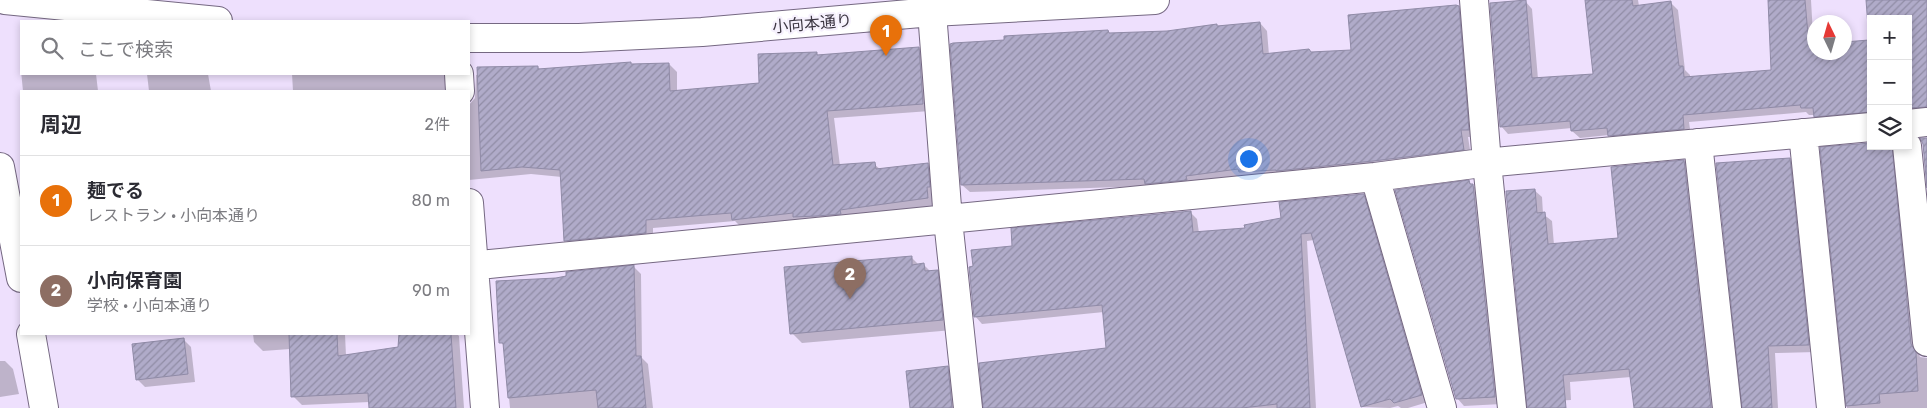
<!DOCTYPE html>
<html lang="ja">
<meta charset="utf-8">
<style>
body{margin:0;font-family:Rubik,"Noto Sans JP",sans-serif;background:#f2f2f3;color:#2b2b33}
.controls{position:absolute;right:15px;top:15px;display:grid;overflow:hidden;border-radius:0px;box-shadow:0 2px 8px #0003}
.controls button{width:45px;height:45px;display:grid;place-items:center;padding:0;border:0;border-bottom:1px solid #e1e1e2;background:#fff;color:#2b2b33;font:25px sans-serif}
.compass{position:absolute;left:1807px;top:15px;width:45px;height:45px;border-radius:50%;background:#fff;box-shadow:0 2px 8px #0003;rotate:355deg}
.you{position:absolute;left:1248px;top:158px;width:18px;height:18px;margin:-12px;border:4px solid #fff;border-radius:50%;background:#1a73e8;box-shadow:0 0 0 8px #1a73e833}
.badge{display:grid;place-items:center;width:32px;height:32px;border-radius:50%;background:#bc2b48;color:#fff;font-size:16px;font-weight:700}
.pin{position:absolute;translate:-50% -41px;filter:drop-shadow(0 1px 2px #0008)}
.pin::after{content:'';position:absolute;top:26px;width:18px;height:15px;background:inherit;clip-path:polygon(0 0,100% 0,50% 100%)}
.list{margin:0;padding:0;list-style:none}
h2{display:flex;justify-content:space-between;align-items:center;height:65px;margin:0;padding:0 20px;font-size:21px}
h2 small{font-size:16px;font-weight:400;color:#7c7c81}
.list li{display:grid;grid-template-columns:32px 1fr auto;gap:15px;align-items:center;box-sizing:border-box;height:90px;padding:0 20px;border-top:1px solid #e1e1e2}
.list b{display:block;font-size:19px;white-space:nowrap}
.list p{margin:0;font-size:16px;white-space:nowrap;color:#7c7c81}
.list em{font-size:16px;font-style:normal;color:#7c7c81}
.icon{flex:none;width:28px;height:28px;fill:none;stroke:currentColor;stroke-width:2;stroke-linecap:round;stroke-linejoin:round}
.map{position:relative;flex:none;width:1927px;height:408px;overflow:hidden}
.search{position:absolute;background:#fff;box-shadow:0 2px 8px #0003;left:20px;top:20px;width:450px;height:55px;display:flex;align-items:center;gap:12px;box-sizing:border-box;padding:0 18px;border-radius:0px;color:#7c7c81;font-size:19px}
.panel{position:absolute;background:#fff;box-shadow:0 2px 8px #0003;left:20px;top:90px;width:450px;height:245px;border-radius:0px}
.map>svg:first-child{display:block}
.shadow{fill:#0003}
.building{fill:url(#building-hatch);stroke:#908ba7}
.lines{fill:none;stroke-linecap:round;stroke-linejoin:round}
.minor-casing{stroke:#756882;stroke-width:30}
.minor{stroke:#fff;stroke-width:28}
.labels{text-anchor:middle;stroke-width:4.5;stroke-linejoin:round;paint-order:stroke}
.street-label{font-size:16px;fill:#3d3743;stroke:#f6f1fd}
</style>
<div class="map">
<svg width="1927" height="408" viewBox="0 0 1927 408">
<defs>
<pattern id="building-hatch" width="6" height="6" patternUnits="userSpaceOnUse" patternTransform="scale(1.25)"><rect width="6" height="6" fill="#b0abc9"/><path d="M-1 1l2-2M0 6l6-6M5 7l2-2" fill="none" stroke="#908ca5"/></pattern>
</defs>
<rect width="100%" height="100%" fill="#eee0fd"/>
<path class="shadow" d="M1587 0H1638L1639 6 1671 3 1678 10 1685 70 1690 75V78L1772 71 1769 0H1811L1814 52H1844L1870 41 1868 0H1927V114L1908 117V19H1871V119L1823 123 1816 115H1809L1806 112 1689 122 1691 136 1616 143 1609 135 1580 138 1572 131V128L1508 134 1501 126 1525 1 1532 9 1538 79 1594 75Z
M1458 7 1466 14 1475 137H1468L1471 156 1148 186 970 192 962 185 1006 41 1108 32 1111 34 1167 32 1217 26 1218 27 1260 23 1267 31 1269 55 1353 51 1349 16 1401 10 1403 12Z
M919 48 926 56 930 111 834 118 840 166 874 164 881 170 928 165 935 172V206L847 217 741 227 735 221 653 228V240L573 248 566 240 562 177 531 174 469 180V105L475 98 476 75 538 67 541 70 631 64 633 66 669 64 677 72V92L760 84 816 53 819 56Z
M20 61H21V74H96L98 91H23Z
M147 74H208L211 91H149Z
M292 74H446L451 91H293Z
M1871 146 1892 154 1893 146H1900L1918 352 1920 357 1927 358V408H1847L1822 149Z
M1789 160 1797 167 1816 352 1775 353 1778 408H1744Z
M1684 161 1691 169 1717 408H1635L1631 377 1570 382 1571 400 1535 402 1534 190 1542 197 1543 214 1552 221 1554 245 1619 239Z
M1469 182 1480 192 1502 404 1464 406 1457 398Z
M1363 195 1370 202 1428 402 1408 408H1401L1398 406 1390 408 1362 407 1314 240 1307 241 1316 408H985L1107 349 1104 312 982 324 975 316 1014 248 1190 212 1197 219 1199 233 1246 229Z
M911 257 919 265H924L930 271H937L947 281 953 330 802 343 792 333Z
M634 267 641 274 642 358 648 364 653 408H510L504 346 501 342 497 282 567 277Z
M253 334H345L346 356 399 348 400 334H457L459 336 464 408H370V402L302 405 293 396 290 349 263 351 254 342Z
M183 339 191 347 195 382 145 387 137 379Z
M0 361H5L13 369 19 394 0 397Z
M947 368 955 375 958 408H911Z"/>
<path class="building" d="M1526 0 1532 78 1593 74 1585 0H1632L1633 6 1671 1 1679 66H1683L1684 77 1771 70 1768 0H1805L1808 35 1813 34 1814 52H1844V42L1869 40 1866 0H1927V107L1908 108V19H1871V112L1814 117 1813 108H1801L1800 105 1683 115 1684 129 1608 136 1607 128 1571 131 1570 121 1500 127 1490 3Z
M1456 5 1459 6 1469 130H1461L1464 150 1373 161 1276 171V170L1239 172 1238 169 1186 176 1187 180 1145 184 1144 179 961 185 950 44 953 43 1004 40V36L1108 30 1109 33 1167 31 1217 24V26L1260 22 1263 54 1309 49 1311 52 1351 50 1348 15Z
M919 47 923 104 827 111 833 165 875 162 876 169 928 163 930 187H927L928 198 840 210 841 214 817 216 793 217V213L732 220 731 213 646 220V233L564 241 560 170 522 167 481 171 477 67 538 66V69L631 62V64L669 63 670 91 759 83 758 54 817 52V55Z
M1920 138H1927V188L1923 144Z
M1871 143V146H1892L1911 344 1916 352 1918 391 1879 394 1880 403 1846 406 1820 147Z
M1790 158 1809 345 1768 346 1772 408H1742L1716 163Z
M1684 160 1711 408H1634L1629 369 1563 375 1566 408H1527L1506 191 1535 189 1537 213 1545 212 1548 244 1618 238 1611 167Z
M1469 180 1470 184H1473L1495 397 1456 399 1395 190Z
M1364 194 1422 395 1394 403 1390 399 1361 407 1311 233 1301 234 1310 408H1277V404L1242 408H983L979 363 1106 348 1102 305 974 317 969 267 973 266 971 250 1012 246 1011 228 1191 211 1193 232 1245 228 1244 225 1281 218 1279 202Z
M912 256V265L924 263 925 271 938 270 943 320 790 334 784 267Z
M634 265 636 356H641L646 408H598L596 390 508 398 503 343H499L496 281 556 278 566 276V272Z
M289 334H337L338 356 398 347 399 334H451L456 408H369L368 393 291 397Z
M184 338 188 374 136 380 132 344Z
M948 366 952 408H910L906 371Z"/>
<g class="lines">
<g class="minor-casing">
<path id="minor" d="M5 0 218 21
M1474 0 1487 163 1512 408
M932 12 948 220 968 408
M469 38H579L702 32 932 12 1155 0
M459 74 460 91
M1908 124 1927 122
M1803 133 1831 408
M1698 143 1727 408
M1907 146 1927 342
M0 167 21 278
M1375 177 1442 408
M469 203 485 408
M469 266 1375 177 1474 164 1871 127
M31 334 44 408"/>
</g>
<use href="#minor" class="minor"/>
</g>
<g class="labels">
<g class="street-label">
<text transform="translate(812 23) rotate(-5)" y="6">小向本通り</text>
</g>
</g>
</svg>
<div class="controls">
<button>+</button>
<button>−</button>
<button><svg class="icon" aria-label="layers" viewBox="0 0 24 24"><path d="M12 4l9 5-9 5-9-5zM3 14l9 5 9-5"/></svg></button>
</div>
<svg class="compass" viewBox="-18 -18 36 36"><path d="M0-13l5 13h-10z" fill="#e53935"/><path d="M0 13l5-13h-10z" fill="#7c7c81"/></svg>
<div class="you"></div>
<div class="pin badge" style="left:886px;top:56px;background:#e8710a">1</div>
<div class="pin badge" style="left:850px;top:299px;background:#8d6e63">2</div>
<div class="search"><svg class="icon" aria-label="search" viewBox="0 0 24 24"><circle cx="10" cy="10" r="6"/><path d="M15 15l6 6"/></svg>ここで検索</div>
<section class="panel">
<h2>周辺<small>2件</small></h2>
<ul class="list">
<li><span class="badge" style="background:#e8710a">1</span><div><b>麺でる</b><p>レストラン · 小向本通り</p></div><em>80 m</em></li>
<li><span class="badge" style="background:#8d6e63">2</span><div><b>小向保育園</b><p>学校 · 小向本通り</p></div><em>90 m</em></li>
</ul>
</section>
</div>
